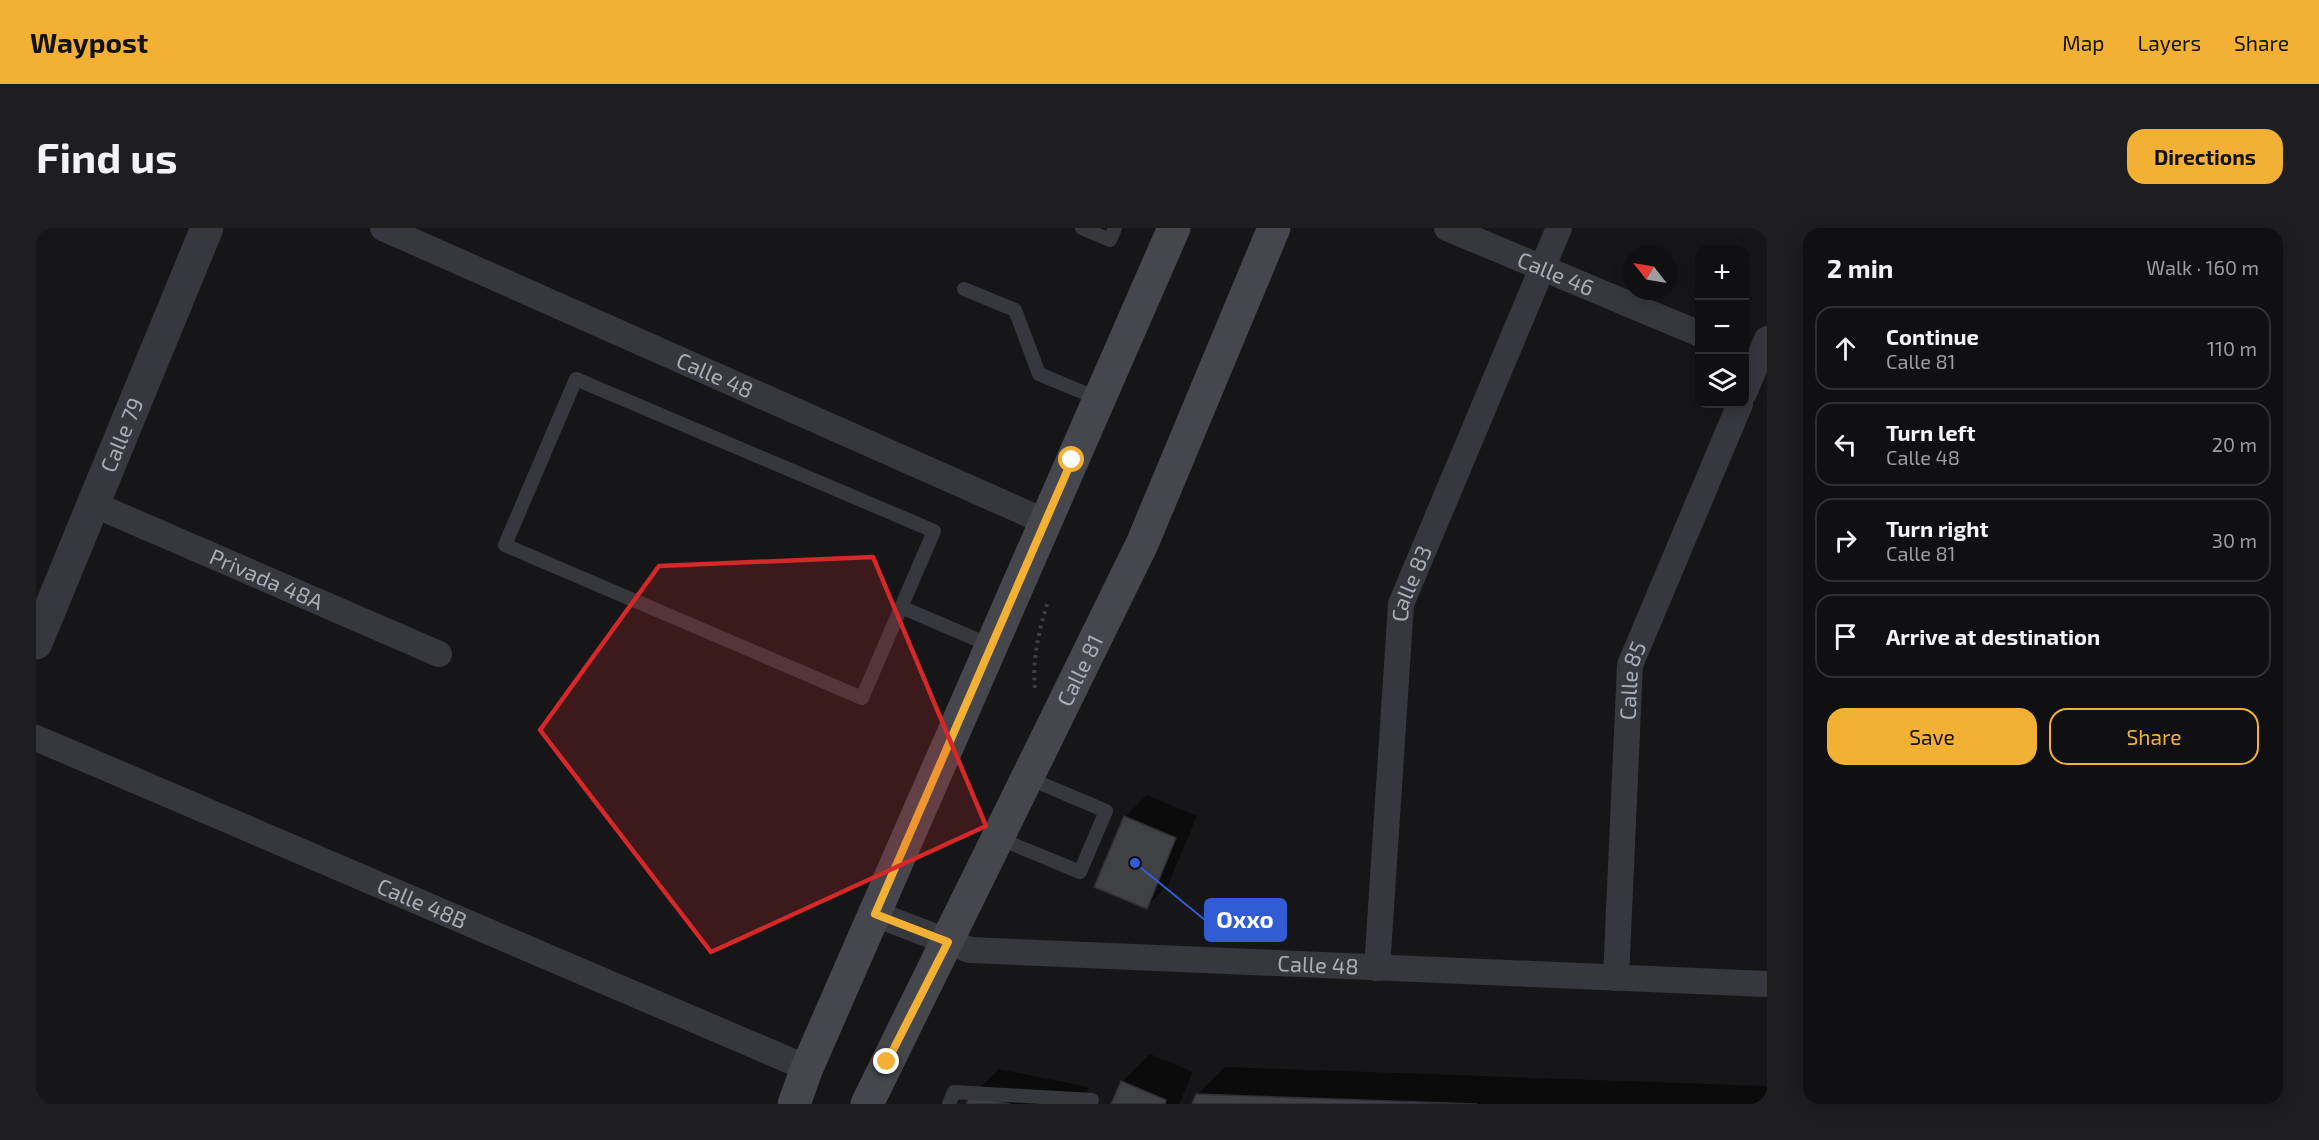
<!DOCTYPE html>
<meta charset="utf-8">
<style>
body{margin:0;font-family:"Exo 2",sans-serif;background:#1e1e20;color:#f1f3f6}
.controls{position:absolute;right:18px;top:18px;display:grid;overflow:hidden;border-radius:12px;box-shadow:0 3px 15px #0003}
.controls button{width:54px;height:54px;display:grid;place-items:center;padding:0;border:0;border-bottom:2px solid #303032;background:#101012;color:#f1f3f6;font:30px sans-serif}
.compass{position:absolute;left:1587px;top:18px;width:54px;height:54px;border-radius:50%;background:#101012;box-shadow:0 3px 15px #0003;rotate:301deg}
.stop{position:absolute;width:18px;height:18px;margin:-14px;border:4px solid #f2b134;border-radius:50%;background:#fff}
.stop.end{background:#f2b134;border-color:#fff;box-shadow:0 2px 6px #0008}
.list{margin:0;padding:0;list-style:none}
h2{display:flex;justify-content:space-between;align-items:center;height:78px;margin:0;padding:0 24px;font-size:26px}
h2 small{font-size:20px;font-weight:400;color:#9c9d9f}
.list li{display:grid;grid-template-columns:39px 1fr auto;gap:18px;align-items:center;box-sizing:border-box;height:84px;margin:0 12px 12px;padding:0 12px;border:2px solid #303032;border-radius:18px}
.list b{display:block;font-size:22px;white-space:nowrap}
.list p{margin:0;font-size:20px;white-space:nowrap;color:#9c9d9f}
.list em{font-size:20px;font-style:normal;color:#9c9d9f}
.actions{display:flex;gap:12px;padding:18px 24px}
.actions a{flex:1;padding:14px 0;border:2px solid #f2b134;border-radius:18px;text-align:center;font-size:21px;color:#f2b134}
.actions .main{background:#f2b134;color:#111}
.icon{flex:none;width:33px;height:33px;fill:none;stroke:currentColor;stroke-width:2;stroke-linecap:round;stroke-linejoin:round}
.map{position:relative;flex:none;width:1731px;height:876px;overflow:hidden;border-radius:18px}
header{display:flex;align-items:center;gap:36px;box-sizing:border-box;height:84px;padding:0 30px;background:#f2b134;color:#111}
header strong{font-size:28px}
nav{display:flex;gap:33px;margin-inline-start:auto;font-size:21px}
.intro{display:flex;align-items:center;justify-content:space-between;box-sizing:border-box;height:144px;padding:0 36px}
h1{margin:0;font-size:42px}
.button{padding:15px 27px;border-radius:18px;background:#f2b134;color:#111;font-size:21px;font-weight:700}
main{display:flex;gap:36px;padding:0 36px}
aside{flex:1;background:#101012;border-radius:18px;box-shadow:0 3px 15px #0003}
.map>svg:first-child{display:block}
.shadow{fill:#0007}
.building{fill:#404145;stroke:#303034;stroke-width:1.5}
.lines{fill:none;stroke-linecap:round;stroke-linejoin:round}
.path{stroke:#3d3f44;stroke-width:4;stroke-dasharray:3 4.5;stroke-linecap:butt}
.service{stroke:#37383d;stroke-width:14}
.minor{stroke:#37383d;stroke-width:26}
.tertiary{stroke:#37383d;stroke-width:33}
.secondary{stroke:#45474d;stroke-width:33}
.route{stroke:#f2b134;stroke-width:8}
.marked{fill:#d62828;fill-opacity:0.2;stroke:#d62828;stroke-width:4.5;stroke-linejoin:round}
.labels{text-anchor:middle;stroke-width:4.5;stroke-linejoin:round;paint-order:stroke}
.street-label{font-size:22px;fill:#a8adb8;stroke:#111113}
.leader{fill:none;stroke:#325cd3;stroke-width:2}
.callout-dot{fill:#325cd3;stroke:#111113;stroke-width:2}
.callout{fill:#325cd3;stroke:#325cd3;stroke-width:2}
.callout-label{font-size:24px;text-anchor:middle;font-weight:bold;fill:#fff}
</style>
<header>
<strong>Waypost</strong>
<nav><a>Map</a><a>Layers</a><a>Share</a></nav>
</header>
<div class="intro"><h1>Find us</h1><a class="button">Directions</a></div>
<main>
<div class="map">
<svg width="1731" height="876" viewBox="0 0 1731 876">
<rect width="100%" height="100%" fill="#161618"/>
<path class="shadow" d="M1111 567 1161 588 1132 657 1110 679 1089 589Z
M1114 826 1157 844 1143 876H1077L1086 854Z
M1189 839 1731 858V876H1157L1161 867Z
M963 841 1053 859 1046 876H932L935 868Z"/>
<path class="building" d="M1088 588 1140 610 1111 681 1058 659Z
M1085 853 1130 872 1129 876H1075Z
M1160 866 1441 876H1156Z
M934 868 974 876H930Z"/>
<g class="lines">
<path class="path" d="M999 460C996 430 1003 404 1011 376"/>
<path class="service" d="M1046 0 1074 12 1079 0
M928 61 979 82 1003 146 1063 171
M540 151 898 303 826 470 469 317Z
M865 379 956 418
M962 610 1044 644 1070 583 992 550
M913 876 918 864 1056 872 1054 876"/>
<g class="minor">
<path id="s1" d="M347 0 1010 294"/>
<path id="s2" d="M1411 0 1664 106"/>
<path d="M1708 165 1731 111"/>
<path id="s3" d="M57 276 403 426"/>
<path id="s4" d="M0 510 771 840"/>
<path id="s5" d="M839 686 934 722 1731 756"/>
<path id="s6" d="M1341 740 1365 376 1523 0"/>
<path id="s7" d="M1580 750 1594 437 1704 176"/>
</g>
<path class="tertiary" id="s8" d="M0 415 171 0"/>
<g class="secondary">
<path d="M758 876 771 840 1138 0"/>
<path id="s9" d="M831 876 1106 316 1238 0"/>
</g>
</g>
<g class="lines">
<path class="route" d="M851 834 912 714 839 686 1036 232"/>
</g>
<path class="marked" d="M837 329 950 598 675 724 504 502 623 338Z"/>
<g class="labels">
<g class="street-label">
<text dy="8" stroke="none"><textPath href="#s2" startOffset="118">Calle 46</textPath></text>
<text dy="8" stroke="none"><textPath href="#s1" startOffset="363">Calle 48</textPath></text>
<text dy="8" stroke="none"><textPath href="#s8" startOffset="225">Calle 79</textPath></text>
<text dy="8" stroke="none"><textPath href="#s3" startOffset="189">Privada 48A</textPath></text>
<text dy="8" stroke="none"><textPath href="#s6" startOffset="387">Calle 83</textPath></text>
<text dy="8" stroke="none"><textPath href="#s9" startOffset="483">Calle 81</textPath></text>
<text dy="8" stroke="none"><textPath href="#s7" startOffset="298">Calle 85</textPath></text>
<text dy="8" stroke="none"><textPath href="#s4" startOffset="420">Calle 48B</textPath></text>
<text dy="8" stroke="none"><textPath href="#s5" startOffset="450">Calle 48</textPath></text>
</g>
</g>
<path class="leader" d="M1099 635L1169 692"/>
<circle class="callout-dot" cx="1099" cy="635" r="6"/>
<rect class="callout" x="1169" y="671" width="81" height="42" rx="6"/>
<g class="callout-label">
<text x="1209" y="700">Oxxo</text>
</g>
</svg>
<div class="controls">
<button>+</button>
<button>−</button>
<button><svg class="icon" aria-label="layers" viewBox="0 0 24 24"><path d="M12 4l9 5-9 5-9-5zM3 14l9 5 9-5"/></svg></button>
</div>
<svg class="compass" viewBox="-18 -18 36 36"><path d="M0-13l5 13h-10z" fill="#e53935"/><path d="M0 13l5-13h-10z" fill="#9c9d9f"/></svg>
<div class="stop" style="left:1036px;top:232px"></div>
<div class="stop end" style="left:851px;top:834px"></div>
</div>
<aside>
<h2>2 min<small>Walk · 160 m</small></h2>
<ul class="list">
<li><svg class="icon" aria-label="ahead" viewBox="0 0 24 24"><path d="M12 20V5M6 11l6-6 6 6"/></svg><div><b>Continue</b><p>Calle 81</p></div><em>110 m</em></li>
<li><svg class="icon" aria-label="left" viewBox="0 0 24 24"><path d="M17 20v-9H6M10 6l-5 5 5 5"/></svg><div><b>Turn left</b><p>Calle 48</p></div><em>20 m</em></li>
<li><svg class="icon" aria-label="right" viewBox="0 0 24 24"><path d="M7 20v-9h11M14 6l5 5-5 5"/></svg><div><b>Turn right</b><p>Calle 81</p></div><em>30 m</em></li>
<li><svg class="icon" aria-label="arrive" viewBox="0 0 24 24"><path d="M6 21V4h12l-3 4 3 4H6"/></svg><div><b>Arrive at destination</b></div></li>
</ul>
<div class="actions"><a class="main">Save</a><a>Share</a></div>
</aside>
</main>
